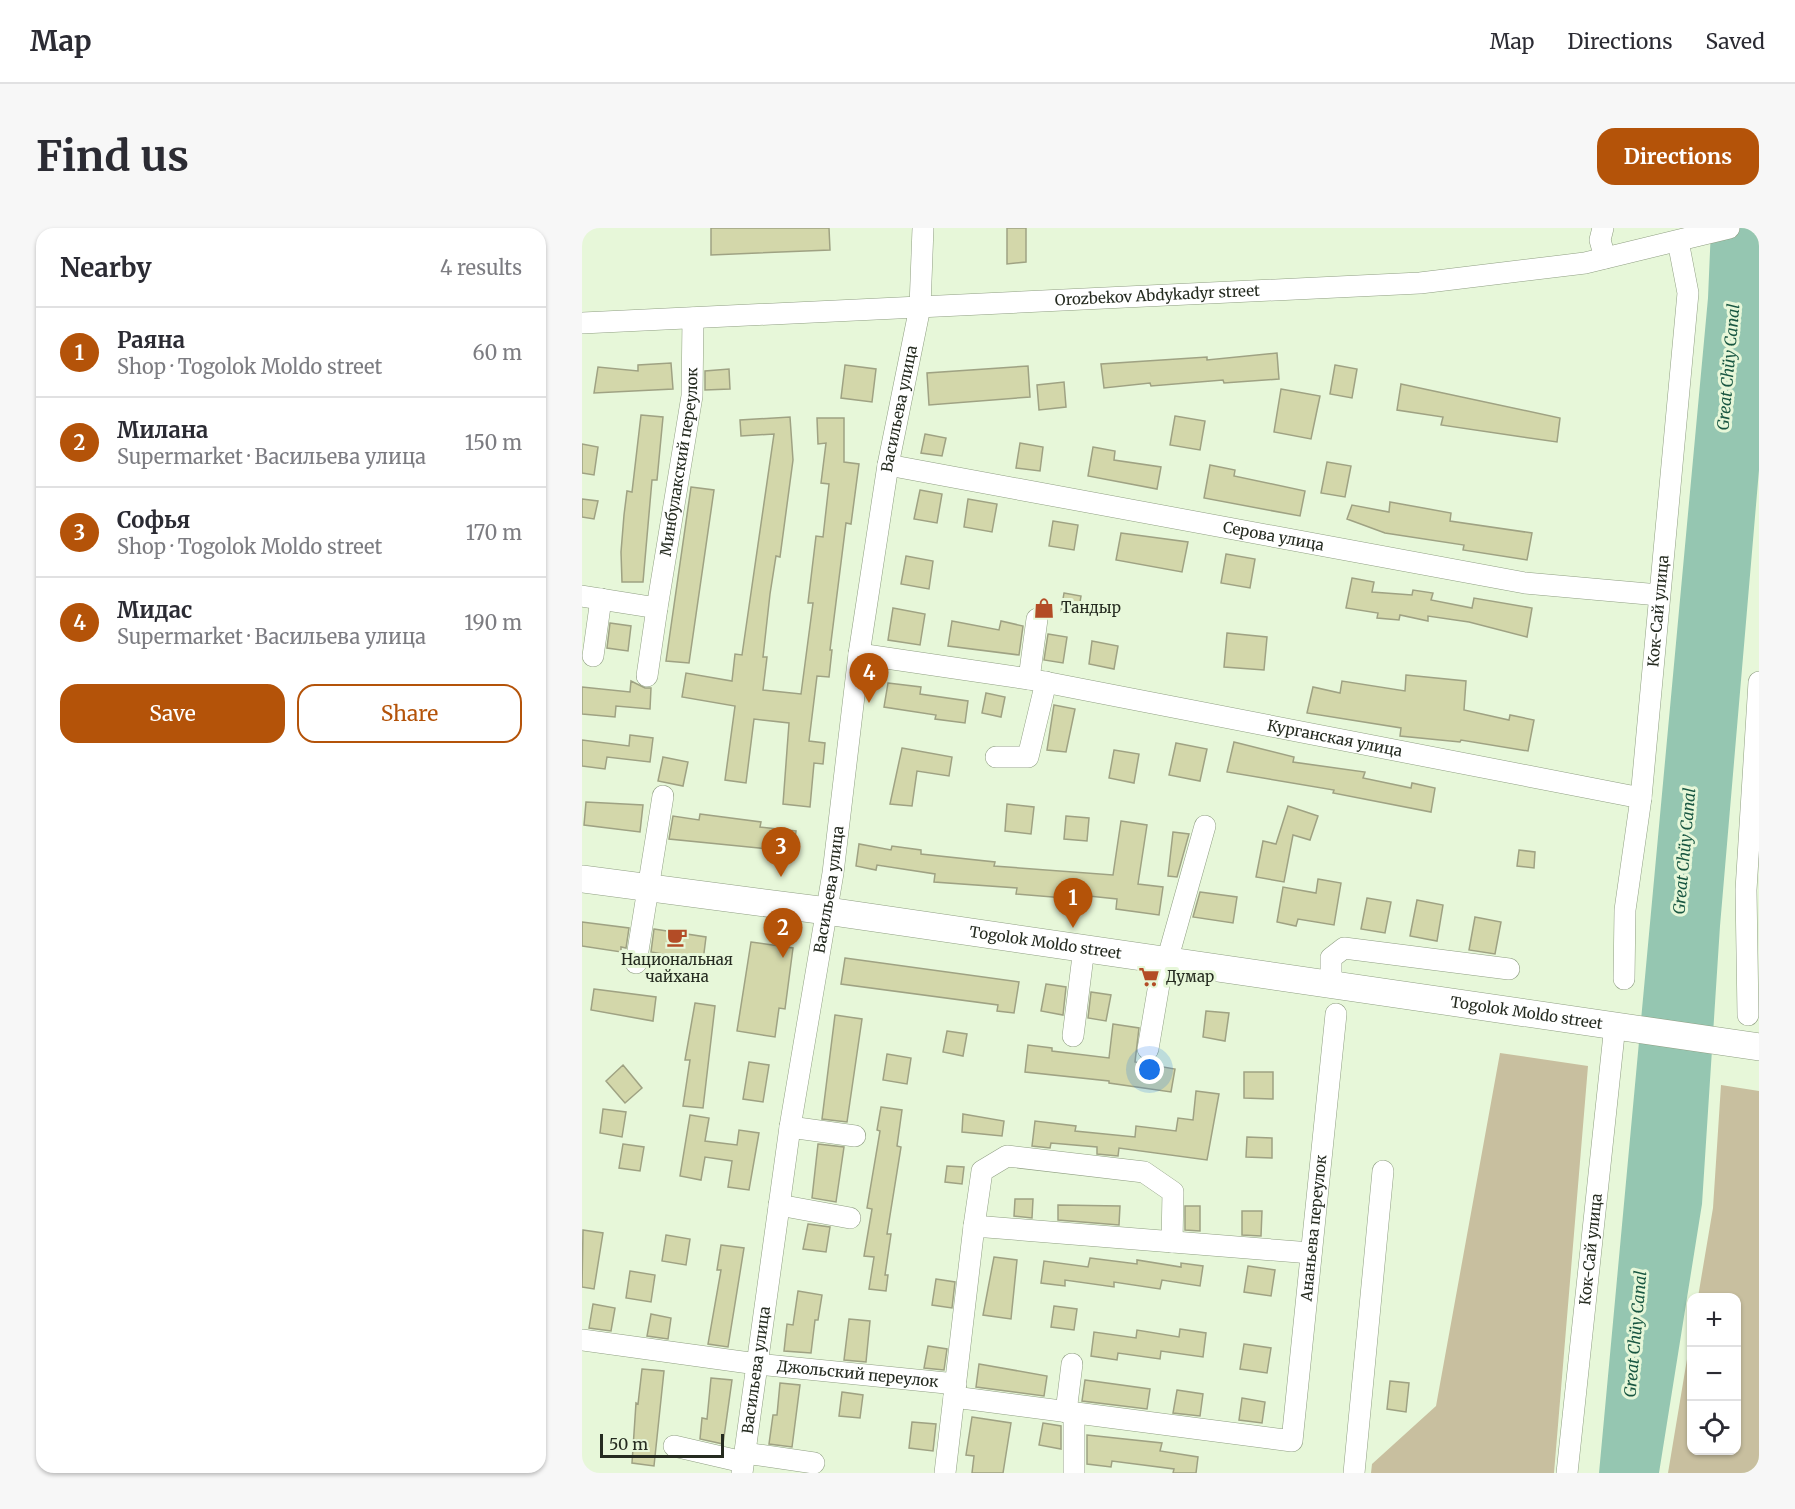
<!DOCTYPE html>
<meta charset="utf-8">
<style>
body{margin:0;font-family:Merriweather,serif;background:#f7f7f7;color:#2b2b33}
.controls{position:absolute;right:18px;bottom:18px;display:grid;overflow:hidden;border-radius:12px;box-shadow:0 2px 4px #0004}
.controls button{width:54px;height:54px;display:grid;place-items:center;padding:0;border:0;border-bottom:2px solid #e1e1e2;background:#fff;color:#2b2b33;font:30px sans-serif}
.scale{position:absolute;left:18px;bottom:15px;width:124px;box-sizing:border-box;padding-left:6px;border:3px solid #252b20;border-top:0;font-size:16px;line-height:21px;white-space:nowrap;color:#252b20;-webkit-text-stroke:4px #e7f7d9;paint-order:stroke}
.you{position:absolute;left:568px;top:842px;width:21px;height:21px;margin:-15px;border:4px solid #fff;border-radius:50%;background:#1a73e8;box-shadow:0 0 0 9px #1a73e833}
.badge{display:grid;place-items:center;width:39px;height:39px;border-radius:50%;background:#b45309;color:#fff;font-size:20px;font-weight:700}
.pin{position:absolute;translate:-50% -50px;filter:drop-shadow(0 2px 3px #0008)}
.pin::after{content:'';position:absolute;top:32px;width:21px;height:18px;background:inherit;clip-path:polygon(0 0,100% 0,50% 100%)}
.list{margin:0;padding:0;list-style:none}
h2{display:flex;justify-content:space-between;align-items:center;height:78px;margin:0;padding:0 24px;font-size:26px}
h2 small{font-size:20px;font-weight:400;color:#7c7c81}
.list li{display:grid;grid-template-columns:39px 1fr auto;gap:18px;align-items:center;box-sizing:border-box;height:90px;padding:0 24px;border-top:2px solid #e1e1e2}
.list b{display:block;font-size:22px;white-space:nowrap}
.list p{margin:0;font-size:20px;white-space:nowrap;color:#7c7c81}
.list em{font-size:20px;font-style:normal;color:#7c7c81}
.actions{display:flex;gap:12px;padding:18px 24px}
.actions a{flex:1;padding:14px 0;border:2px solid #b45309;border-radius:18px;text-align:center;font-size:21px;color:#b45309}
.actions .main{background:#b45309;color:#fff}
.icon{flex:none;width:33px;height:33px;fill:none;stroke:currentColor;stroke-width:2;stroke-linecap:round;stroke-linejoin:round}
.map{position:relative;flex:none;width:1177px;height:1245px;overflow:hidden;border-radius:18px}
header{display:flex;align-items:center;gap:36px;box-sizing:border-box;height:84px;padding:0 30px;background:#fff;border-bottom:2px solid #e1e1e2}
header strong{font-size:28px}
nav{display:flex;gap:33px;margin-inline-start:auto;font-size:21px}
.intro{display:flex;align-items:center;justify-content:space-between;box-sizing:border-box;height:144px;padding:0 36px}
h1{margin:0;font-size:42px}
.button{padding:15px 27px;border-radius:18px;background:#b45309;color:#fff;font-size:21px;font-weight:700}
main{display:flex;gap:36px;padding:0 36px}
aside{flex:1;background:#fff;border-radius:18px;box-shadow:0 2px 4px #0004}
.map>svg:first-child{display:block}
.green{fill:#c8bf9f}
.water{fill:#95c6b1}
.building{fill:#d3d7aa;stroke:#9fa283;stroke-width:1.5}
.lines{fill:none;stroke-linecap:round;stroke-linejoin:round}
.minor-casing{stroke:#909f83;stroke-width:22}
.major-casing{stroke:#909f83;stroke-width:28}
.minor{stroke:#fff;stroke-width:21}
.major{stroke:#fff;stroke-width:27}
.labels{text-anchor:middle;stroke-width:6;stroke-linejoin:round;paint-order:stroke}
.street-label{font-size:15px;fill:#252b20;stroke:#e7f7d9}
.poi-label{font-size:15px;fill:#252b20;stroke:#e7f7d9;text-anchor:start}
.water-label{font-size:16px;font-style:italic;fill:#185641;stroke:#e7f7d9}
</style>
<header>
<strong>Map</strong>
<nav><a>Map</a><a>Directions</a><a>Saved</a></nav>
</header>
<div class="intro"><h1>Find us</h1><a class="button">Directions</a></div>
<main>
<aside>
<h2>Nearby<small>4 results</small></h2>
<ul class="list">
<li><span class="badge">1</span><div><b>Раяна</b><p>Shop · Togolok Moldo street</p></div><em>60 m</em></li>
<li><span class="badge">2</span><div><b>Милана</b><p>Supermarket · Васильева улица</p></div><em>150 m</em></li>
<li><span class="badge">3</span><div><b>Софья</b><p>Shop · Togolok Moldo street</p></div><em>170 m</em></li>
<li><span class="badge">4</span><div><b>Мидас</b><p>Supermarket · Васильева улица</p></div><em>190 m</em></li>
</ul>
<div class="actions"><a class="main">Save</a><a>Share</a></div>
</aside>
<div class="map">
<svg width="1177" height="1245" viewBox="0 0 1177 1245">
<rect width="100%" height="100%" fill="#e7f7d9"/>
<path class="green" d="M918 825 1006 838 972 1245H789L790 1236 854 1178Z
M1139 857 1177 863V1245H1086L1109 1107 1110 1222H1154V1070L1116 1069 1131 980Z"/>
<path class="water" d="M1129 0H1177V242L1138 698 1120 976 1077 1245H1017L1126 70Z"/>
<path class="building" d="M129 0H247L248 22 129 27Z
M425 0H444V34L425 36Z
M695 125 697 151 642 155 641 152 569 158 568 155 522 160 519 136 625 129V132Z
M89 135 91 161 12 165 16 139 56 143V137Z
M263 137 294 141 290 174 259 170Z
M753 137 775 141 770 170 748 166Z
M446 138 448 169 347 177 345 145Z
M147 141 148 161 123 162V143Z
M482 154 484 179 457 182 455 157Z
M819 156 978 190 975 214 859 197 861 189 815 182Z
M699 161 738 168 729 211 692 204Z
M59 187 81 189 75 252H70L61 354H40L39 324 42 287 45 263 50 264Z
M593 188 623 193 618 222 588 217Z
M208 189 211 232 198 329 194 328 188 366 181 429H185L181 462 219 466 231 375H226L234 308 241 309 247 256 239 255 244 215 236 216 235 190H262V234L277 236 269 296 264 295 248 422H250L247 449 235 448 227 513 243 515 241 536 232 535 228 579 201 576 207 495 172 491 164 555 143 552 153 478 100 469 104 445 150 453 153 426 160 427 192 206 159 208 158 192Z
M343 206 364 210 360 228 339 225Z
M438 215 461 219 458 243 434 240Z
M0 216 16 219 12 247 0 245Z
M511 219 533 223 532 232 579 239 575 261 506 248Z
M745 234 769 238 763 269 739 265Z
M628 237 653 242 652 248 723 263 718 288 622 270Z
M109 259 132 262 107 435 84 433Z
M338 262 360 266 355 295 332 291Z
M0 271 16 273 12 291 0 289Z
M386 271 415 276 410 304 382 299Z
M808 274 869 285 868 293 950 305 945 332 881 322 882 317 803 305 765 291 770 277 807 284Z
M471 293 496 297 492 322 467 318Z
M539 305 606 314 600 344 534 332Z
M644 326 673 331 668 360 639 355Z
M324 328 351 333 347 361 319 356Z
M770 350 792 354 790 364 830 367 831 362 851 365 849 372 890 380 892 370 950 380 945 409 887 394 846 388V393L818 387 817 392 795 390 796 385 764 380Z
M482 365 499 368 496 386 479 383Z
M311 380 343 386 338 417 306 412Z
M370 393 417 402 419 393 441 398 437 427 366 418Z
M28 395 49 398 46 423 25 420Z
M645 405 685 409 682 442 642 439Z
M466 406 485 409 481 435 462 432Z
M510 413 536 418 532 441 507 436Z
M824 447 884 453 882 482 927 492 928 487 952 492 946 523 879 512 878 514 818 508 819 500 725 485 731 459 758 465 760 453 823 463Z
M49 453 63 460H69L68 481 34 478 33 489 0 486V459L48 464Z
M306 455 339 459 338 466 386 473 383 495 353 491 354 487 302 479Z
M404 465 423 469 419 489 400 485Z
M472 477 493 481 484 524 465 522Z
M48 507 71 510 68 534 25 529 23 541 0 538V512L47 518Z
M652 514 712 529 711 534 783 544 781 550 829 560 830 555 853 560 849 584 751 565 752 562 645 544Z
M594 515 625 521 618 553 587 547Z
M320 520 370 529 367 548 335 543 330 578 308 576Z
M532 522 557 526 552 555 527 550Z
M81 529 106 534 101 558 76 553Z
M4 574 61 577 58 604 2 597Z
M425 576 452 579 449 606 423 603Z
M706 578 736 588 728 612 711 607 702 654 674 649 681 613 694 616Z
M118 586 179 594 178 599 214 603 211 629 186 626 187 621 87 611 91 588 117 592Z
M484 588 507 590 505 613 482 611Z
M539 593 565 597 556 656 581 659 577 687 534 681 535 671 507 668V672L434 666 435 660 352 654 353 646 295 637 294 642 274 638 277 616 309 622 310 618 339 622V626L413 634 412 638 531 647Z
M591 604 607 606 595 649 586 648Z
M937 622 953 624 952 640 935 638Z
M736 651 759 655 752 697 716 691 714 698 695 694 701 659 734 665Z
M618 664 655 669 651 695 611 689Z
M785 670 809 674 803 705 779 701Z
M835 672 861 677 855 713 828 708Z
M893 689 919 694 913 726 887 722Z
M0 694 47 700 44 720 39 719V724L0 718Z
M72 701 124 709 121 733 69 724Z
M169 714 211 720 203 781 197 780 193 809 155 803Z
M263 730 437 754 432 785 415 783 416 777 259 756Z
M464 756 484 759 481 787 459 783Z
M12 761 74 769 71 793 9 782Z
M509 764 529 767 524 793 506 790Z
M113 775 133 778 121 880 101 878 108 832H103Z
M624 783 647 785 643 813 621 809Z
M253 787 280 791 265 894 240 891Z
M531 796 557 800 553 834 593 841 589 864 527 855V853L443 844 446 817 470 820V823L527 830Z
M365 803 385 806 381 828 361 824Z
M305 826 329 830 325 856 301 852Z
M167 834 187 837 181 874 161 871Z
M41 837 60 860 43 875 24 853Z
M662 844H691V871L662 870Z
M614 863 637 866 625 932 537 920 536 928 515 926V919L469 915 468 920 450 918 453 893 494 898 493 903 553 909 554 898 594 903 596 890 611 892Z
M299 879 320 882 315 918 319 919 305 1006H309L303 1047H306L304 1063 287 1061 292 1029 282 1028 290 981 285 980 298 903 295 902Z
M21 881 44 884 40 909 18 905Z
M381 886 422 893 420 908 380 904Z
M108 887 127 890 123 913 155 917 157 902 177 905 167 962 146 959 150 933 123 929 119 952 98 948Z
M665 909 690 910V930L664 929Z
M41 916 62 919 58 943 37 940Z
M236 916 262 919 254 974 230 970Z
M365 938 382 939 380 956 363 954Z
M433 971H451L450 990 432 988Z
M476 977 538 978 537 997 476 992Z
M603 978H618V1003L603 1002Z
M660 983H680L679 1008 660 1007Z
M226 996 248 999 244 1024 221 1021Z
M1 1002 21 1005 12 1061 0 1059Z
M84 1007 108 1011 104 1037 80 1033Z
M139 1017 162 1020 146 1119 126 1116 139 1042H135Z
M412 1029 435 1032 429 1091 401 1087Z
M508 1030 555 1036V1032L599 1039V1035L621 1038 618 1058 580 1052 578 1061 532 1054V1059L483 1052V1058L459 1055 462 1033 506 1039Z
M666 1038 693 1042 689 1068 662 1064Z
M48 1043 73 1047 69 1074 44 1070Z
M354 1051 373 1054 370 1080 350 1077Z
M216 1063 240 1067 236 1092H233L229 1125 202 1123 205 1096 211 1097Z
M11 1076 33 1080 29 1103 7 1100Z
M472 1078 495 1081 492 1102 469 1099Z
M69 1086 89 1090 86 1111 65 1108Z
M267 1091 288 1093 284 1134 262 1132Z
M598 1101 624 1105 621 1129 579 1123 578 1131 536 1125 535 1132 509 1128 512 1104 554 1110 555 1102 597 1109Z
M662 1116 689 1120 685 1145 658 1141Z
M346 1118 365 1121 362 1142 342 1140Z
M397 1136 465 1148 462 1168 394 1159Z
M60 1141 82 1143 72 1238 50 1235 54 1175 56 1176Z
M129 1150 150 1152 141 1216 118 1211 120 1190 125 1191Z
M503 1152 568 1161 565 1181 500 1173Z
M808 1153 827 1155 824 1184 805 1181Z
M198 1155 218 1157 210 1219 187 1216 191 1187H195Z
M595 1162 621 1166 618 1188 591 1185Z
M260 1164 281 1167 278 1190 257 1188Z
M660 1170 683 1174 680 1195 657 1192Z
M390 1189 429 1195 421 1245H390L392 1228 384 1227Z
M330 1194 354 1196 351 1223 327 1220Z
M461 1195 479 1198V1221L457 1217Z
M505 1207 580 1215 578 1223 616 1229 614 1245H591L592 1241 530 1233 529 1239 505 1236Z"/>
<g class="lines">
<g class="minor-casing">
<g id="minor">
<path d="M1021 0 1018 12 1023 30"/>
<path id="s1" d="M0 95 838 55 1003 35 1147 0"/>
<path id="s2" d="M306 237 943 355 1077 367"/>
<path id="s3" d="M0 368 75 380 110 168 111 90"/>
<path id="s4" d="M455 391 447 451 1059 570"/>
<path d="M277 426 447 451"/>
<path d="M11 428 19 371"/>
<path d="M65 448 75 380"/>
<path d="M414 529H446L464 454"/>
<path d="M585 733 623 598"/>
<path d="M54 735 81 568"/>
<path id="s5" d="M1042 751 1043 682 1059 570 1106 65 1096 13"/>
<path d="M749 756V730L762 720 927 741"/>
<path d="M1166 787 1164 662 1177 454"/>
<path d="M491 808 502 720"/>
<path d="M566 821 581 733"/>
<path d="M208 899 273 908"/>
<path d="M197 977 268 990"/>
<path d="M392 998 400 943 425 928 562 944 591 964 590 1014"/>
<path id="s6" d="M0 1112 175 1136 374 1156"/>
<path id="s7" d="M372 1169 710 1213 754 786"/>
<path d="M484 1184 490 1136"/>
<path d="M92 1218 161 1234"/>
<path d="M163 1225 232 1235"/>
<path id="s8" d="M160 1245 208 899 251 645 277 426 306 237 338 79 341 0"/>
<path d="M363 1245 392 998 729 1025"/>
<path d="M492 1245V1185"/>
<path d="M772 1245 801 943"/>
<path id="s9" d="M985 1245 1033 797"/>
</g>
</g>
<g class="major-casing">
<g id="major">
<path id="s10" d="M0 651 245 683 1177 819"/>
</g>
</g>
<use href="#minor" class="minor"/>
<use href="#major" class="major"/>
</g>
<defs>
<g id="shop-bare" transform="scale(1.62)"><path d="M-5-2.5h2.3a2.7 3.5 0 0 1 5.4 0H5L5.5 6h-11ZM-1.5-2.5h3a1.5 2.3 0 0 0-3 0Z" fill="#b34c26" stroke="#e7f7d9" stroke-width="2.5" paint-order="stroke"/></g>
<g id="cafe-bare" transform="scale(1.62)"><path d="M-5.5-4.5H6V0H3Q3 3.5 0 3.5H-2.5Q-5.5 3.5-5.5 0ZM3-3.2v2h1.7v-2ZM-6 4.5H4V6H-6Z" fill="#b34c26" stroke="#e7f7d9" stroke-width="2.5" paint-order="stroke"/></g>
<g id="supermarket-bare" transform="scale(1.62)"><path d="M-6-5.5h2.5l.6 2H6L4.5 2H-2.5L-4.4-4H-6ZM-1.5 3.2a1.3 1.3 0 1 0 .1 0ZM3 3.2a1.3 1.3 0 1 0 .1 0Z" fill="#b34c26" stroke="#e7f7d9" stroke-width="2.5" paint-order="stroke"/></g>
</defs>
<g fill-rule="evenodd">
<use href="#shop-bare" x="462" y="380"/>
<use href="#cafe-bare" x="95" y="709"/>
<use href="#supermarket-bare" x="567" y="749"/>
</g>
<g class="labels">
<g class="street-label">
<text dy="5" stroke="none"><textPath href="#s1" startOffset="576">Orozbekov Abdykadyr street</textPath></text>
<text dy="5" stroke="none"><textPath href="#s8" startOffset="1076">Васильева улица</textPath></text>
<text dy="5" stroke="none"><textPath href="#s3" startOffset="224">Минбулакский переулок</textPath></text>
<text dy="5" stroke="none"><textPath href="#s2" startOffset="392">Серова улица</textPath></text>
<text dy="5" stroke="none"><textPath href="#s5" startOffset="370">Кок-Сай улица</textPath></text>
<text dy="5" stroke="none"><textPath href="#s4" startOffset="372">Курганская улица</textPath></text>
<text dy="5" stroke="none"><textPath href="#s8" startOffset="590">Васильева улица</textPath></text>
<text dy="5" stroke="none"><textPath href="#s10" startOffset="468">Togolok Moldo street</textPath></text>
<text dy="5" stroke="none"><textPath href="#s10" startOffset="954">Togolok Moldo street</textPath></text>
<text dy="5" stroke="none"><textPath href="#s7" startOffset="555">Ананьева переулок</textPath></text>
<text dy="5" stroke="none"><textPath href="#s9" startOffset="225">Кок-Сай улица</textPath></text>
<text dy="5" stroke="none"><textPath href="#s8" startOffset="104">Васильева улица</textPath></text>
<text dy="5" stroke="none"><textPath href="#s6" startOffset="278">Джольский переулок</textPath></text>
</g>
<g class="poi-label">
<text x="479" y="385">Тандыр</text>
<text x="95" y="737" text-anchor="middle">Национальная<tspan x="95" dy="17">чайхана</tspan></text>
<text x="584" y="754">Думар</text>
</g>
<g class="water-label">
<text transform="translate(1146 139) rotate(-85)" y="6">Great Chüy Canal</text>
<text transform="translate(1102 623) rotate(-85)" y="6">Great Chüy Canal</text>
<text transform="translate(1053 1106) rotate(-85)" y="6">Great Chüy Canal</text>
</g>
</g>
</svg>
<div class="controls">
<button>+</button>
<button>−</button>
<button><svg class="icon" aria-label="locate" viewBox="0 0 24 24"><circle cx="12" cy="12" r="6"/><path d="M12 2v4M12 18v4M2 12h4M18 12h4"/></svg></button>
</div>
<div class="scale">50 m</div>
<div class="you"></div>
<div class="pin badge" style="left:491px;top:700px">1</div>
<div class="pin badge" style="left:201px;top:730px">2</div>
<div class="pin badge" style="left:199px;top:649px">3</div>
<div class="pin badge" style="left:287px;top:475px">4</div>
</div>
</main>
